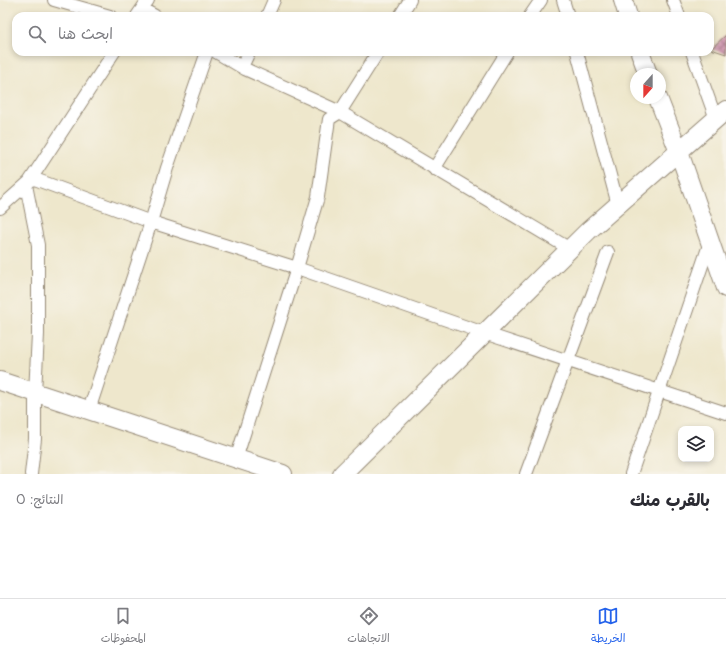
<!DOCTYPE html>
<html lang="ar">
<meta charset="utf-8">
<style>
body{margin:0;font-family:"Playpen Sans","Playpen Sans Arabic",sans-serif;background:#f2f2f3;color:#2b2b33;direction:rtl}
.controls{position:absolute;right:12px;bottom:12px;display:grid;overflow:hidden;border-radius:8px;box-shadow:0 2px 6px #0003}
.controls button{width:36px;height:36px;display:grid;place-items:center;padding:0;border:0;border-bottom:1px solid #e1e1e2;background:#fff;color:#2b2b33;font:20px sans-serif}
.compass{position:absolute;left:630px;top:68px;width:36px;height:36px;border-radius:50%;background:#fff;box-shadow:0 2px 6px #0003;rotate:201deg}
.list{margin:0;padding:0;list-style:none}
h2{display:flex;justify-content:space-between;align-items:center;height:52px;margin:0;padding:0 16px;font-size:17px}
h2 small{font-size:13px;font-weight:400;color:#7c7c81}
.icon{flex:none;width:22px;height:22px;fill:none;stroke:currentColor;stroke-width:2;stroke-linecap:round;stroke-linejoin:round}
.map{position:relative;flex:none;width:726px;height:474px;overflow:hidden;direction:ltr}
.search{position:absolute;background:#fff;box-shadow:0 2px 6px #0003;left:12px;right:12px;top:12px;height:44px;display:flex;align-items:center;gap:10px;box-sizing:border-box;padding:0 14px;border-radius:12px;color:#7c7c81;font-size:15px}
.sheet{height:124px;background:#fff}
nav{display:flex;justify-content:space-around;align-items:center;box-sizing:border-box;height:56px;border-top:1px solid #e1e1e2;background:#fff;font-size:11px;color:#7c7c81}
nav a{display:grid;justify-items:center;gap:2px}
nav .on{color:#2563eb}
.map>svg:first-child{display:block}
.building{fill:url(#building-cross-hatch)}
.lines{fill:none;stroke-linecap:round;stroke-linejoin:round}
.street-casing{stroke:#948875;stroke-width:14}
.secondary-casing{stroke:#948875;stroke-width:20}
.street{stroke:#fff;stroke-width:12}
.secondary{stroke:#fff;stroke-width:18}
</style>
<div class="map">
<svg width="726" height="474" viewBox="0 0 726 474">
<defs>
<pattern id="building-cross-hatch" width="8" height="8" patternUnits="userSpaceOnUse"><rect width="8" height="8" fill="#d19db3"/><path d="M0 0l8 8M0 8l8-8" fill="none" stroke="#ab8091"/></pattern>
</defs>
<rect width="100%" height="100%" fill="#f7f3e8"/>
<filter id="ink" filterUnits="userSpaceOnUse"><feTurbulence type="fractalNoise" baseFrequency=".025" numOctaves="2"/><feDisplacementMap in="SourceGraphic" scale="8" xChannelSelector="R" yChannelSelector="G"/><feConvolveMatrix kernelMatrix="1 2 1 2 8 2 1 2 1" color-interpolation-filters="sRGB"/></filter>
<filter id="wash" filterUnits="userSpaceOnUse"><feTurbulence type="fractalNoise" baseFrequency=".012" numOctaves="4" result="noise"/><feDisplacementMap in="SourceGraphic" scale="16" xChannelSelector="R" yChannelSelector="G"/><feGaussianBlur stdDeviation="0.9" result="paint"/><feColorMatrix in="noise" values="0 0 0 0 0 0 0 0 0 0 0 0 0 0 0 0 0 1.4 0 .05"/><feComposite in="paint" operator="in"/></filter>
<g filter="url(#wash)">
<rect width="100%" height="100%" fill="#eee7cc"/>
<g id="blocks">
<path class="building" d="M726 35V54L711 49Z"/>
</g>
</g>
<g filter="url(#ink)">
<use href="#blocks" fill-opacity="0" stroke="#948875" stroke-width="1"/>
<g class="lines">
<g class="street-casing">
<path id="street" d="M54 0 110 16
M563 0 568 16
M673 0 679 16
M142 9 155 16
M137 16 148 0
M267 16 274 0
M400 16 410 0
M530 16 541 0
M216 52 245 69 340 112 570 249
M577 52 618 205
M692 52 716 119
M242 67 249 52
M434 169 507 52
M32 178 151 222 297 268 484 333 726 413
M26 185 38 245V334L35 393V439L31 474
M0 208 29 182 114 52
M89 410 151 222 167 168 207 52
M236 459 297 268 318 197 329 119 340 112 378 52
M526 474 608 252
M631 474 710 242"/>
</g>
<g class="secondary-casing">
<path id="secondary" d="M623 0 628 16
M640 52 648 74
M658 98 679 152 726 288
M0 381 283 474
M342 474 588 231 726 110"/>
</g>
<use href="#street" class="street"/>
<use href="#secondary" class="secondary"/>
</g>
</g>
</svg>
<div class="controls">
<button><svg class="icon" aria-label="layers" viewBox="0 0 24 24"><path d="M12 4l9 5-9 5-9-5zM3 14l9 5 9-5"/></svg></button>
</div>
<svg class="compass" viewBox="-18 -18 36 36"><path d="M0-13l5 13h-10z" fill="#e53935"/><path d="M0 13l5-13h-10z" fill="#7c7c81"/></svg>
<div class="search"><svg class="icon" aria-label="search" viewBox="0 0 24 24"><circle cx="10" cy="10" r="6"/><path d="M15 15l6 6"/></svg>ابحث هنا</div>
</div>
<section class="sheet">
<h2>بالقرب منك<small>النتائج: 0</small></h2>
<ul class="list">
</ul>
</section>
<nav>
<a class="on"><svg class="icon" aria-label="map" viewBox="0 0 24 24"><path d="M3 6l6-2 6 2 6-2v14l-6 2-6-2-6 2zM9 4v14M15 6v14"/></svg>الخريطة</a>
<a><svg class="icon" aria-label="directions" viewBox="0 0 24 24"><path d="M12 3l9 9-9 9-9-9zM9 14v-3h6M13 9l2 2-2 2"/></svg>الاتجاهات</a>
<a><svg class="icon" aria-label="saved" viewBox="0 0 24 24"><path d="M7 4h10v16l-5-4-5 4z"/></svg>المحفوظات</a>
</nav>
